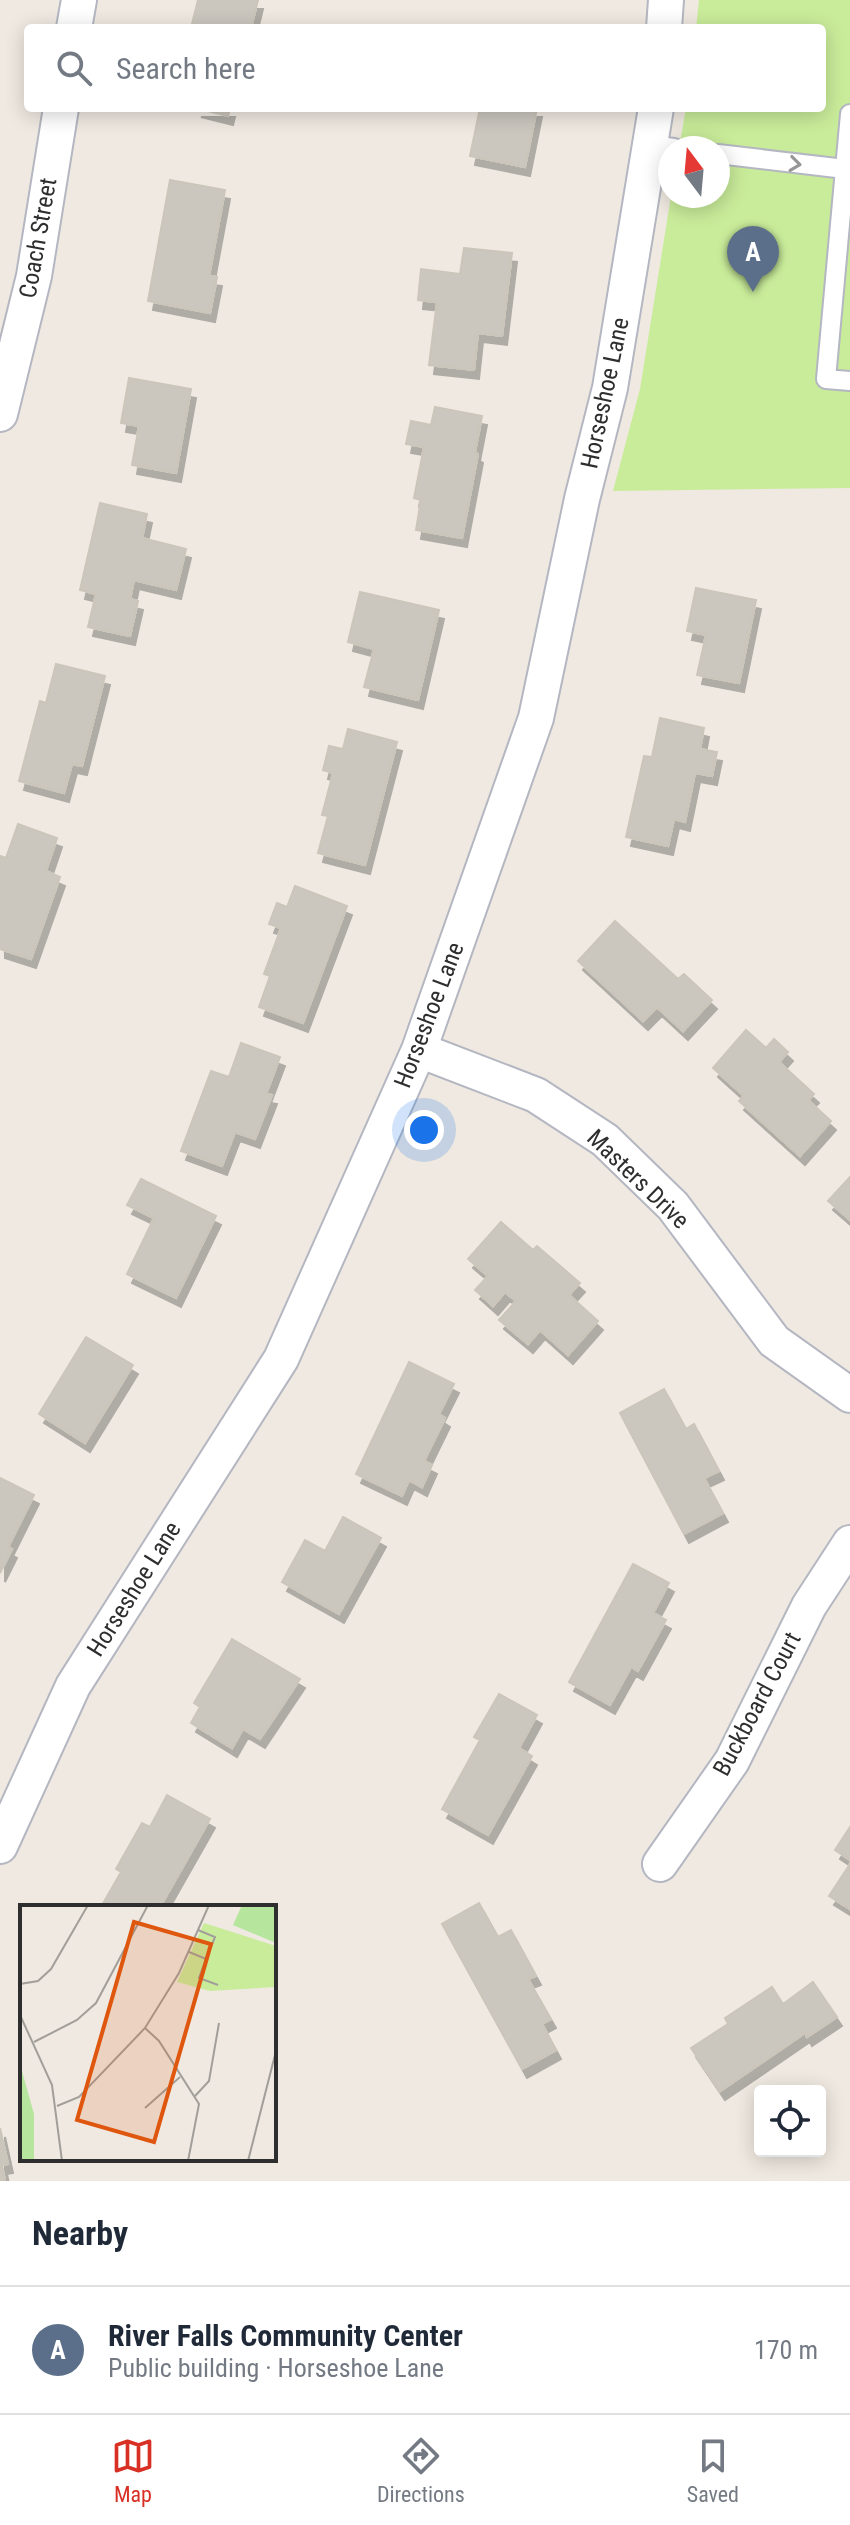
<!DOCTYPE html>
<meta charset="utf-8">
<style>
body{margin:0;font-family:"Roboto Condensed",sans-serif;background:#f2f2f3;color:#1f2937}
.controls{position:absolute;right:24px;bottom:24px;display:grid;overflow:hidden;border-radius:8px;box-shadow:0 4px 20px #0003}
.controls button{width:72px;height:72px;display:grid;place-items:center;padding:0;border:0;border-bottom:2px solid #e0e1e3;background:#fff;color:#1f2937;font:40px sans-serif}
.compass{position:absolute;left:658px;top:136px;width:72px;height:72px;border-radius:50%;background:#fff;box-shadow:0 4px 20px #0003;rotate:344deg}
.you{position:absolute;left:424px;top:1130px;width:28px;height:28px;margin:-20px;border:6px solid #fff;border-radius:50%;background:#1a73e8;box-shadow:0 0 0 12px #1a73e833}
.badge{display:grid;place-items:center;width:52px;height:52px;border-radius:50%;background:#d93025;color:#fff;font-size:26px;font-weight:700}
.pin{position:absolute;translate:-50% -66px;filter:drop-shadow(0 2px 4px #0008)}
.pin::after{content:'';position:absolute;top:42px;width:28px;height:24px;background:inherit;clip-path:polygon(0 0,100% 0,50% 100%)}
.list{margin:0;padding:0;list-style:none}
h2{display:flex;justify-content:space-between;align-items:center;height:104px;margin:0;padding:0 32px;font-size:34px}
h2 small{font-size:26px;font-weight:400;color:#747a83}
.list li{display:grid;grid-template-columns:52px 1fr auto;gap:24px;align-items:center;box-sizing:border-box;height:128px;padding:0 32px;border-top:2px solid #e0e1e3}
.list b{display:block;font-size:30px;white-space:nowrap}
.list p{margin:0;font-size:26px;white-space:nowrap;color:#747a83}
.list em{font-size:26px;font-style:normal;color:#747a83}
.icon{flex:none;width:44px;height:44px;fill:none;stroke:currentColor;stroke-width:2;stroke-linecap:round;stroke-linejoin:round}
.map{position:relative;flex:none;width:850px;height:2181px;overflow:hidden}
.search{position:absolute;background:#fff;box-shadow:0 4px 20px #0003;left:24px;right:24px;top:24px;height:88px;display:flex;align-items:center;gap:20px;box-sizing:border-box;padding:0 28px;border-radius:8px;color:#747a83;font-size:30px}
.sheet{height:232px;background:#fff}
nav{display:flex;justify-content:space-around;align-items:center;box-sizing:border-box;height:112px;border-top:2px solid #e0e1e3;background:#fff;font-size:22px;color:#747a83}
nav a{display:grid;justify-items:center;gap:4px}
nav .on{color:#d93025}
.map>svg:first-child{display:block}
.pitch{fill:#c9ec9a}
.building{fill:#cbc7bf;stroke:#cbc5ba;stroke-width:2;filter:url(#shadow)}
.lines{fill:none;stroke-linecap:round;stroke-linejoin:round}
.service-casing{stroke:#b4b7c1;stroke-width:22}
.minor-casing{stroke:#b4b7c1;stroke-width:38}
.service{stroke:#fff;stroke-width:18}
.minor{stroke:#fff;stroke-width:34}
.oneway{stroke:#969696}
.labels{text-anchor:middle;stroke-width:6;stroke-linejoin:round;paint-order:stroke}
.street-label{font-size:24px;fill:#2e2e2e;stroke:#fff}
.inset-road{fill:none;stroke:#a29e99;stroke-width:2}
.view{fill:#df570e;fill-opacity:0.15;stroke:#df570e;stroke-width:4}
.inset-edge{fill:none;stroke:#2e2e2e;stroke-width:4}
</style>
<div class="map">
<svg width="850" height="2181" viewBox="0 0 850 2181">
<defs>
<filter id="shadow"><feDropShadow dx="5" dy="9" stdDeviation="0" flood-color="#0004"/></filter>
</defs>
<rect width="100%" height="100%" fill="#efe9e1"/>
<path class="pitch" d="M699 0H850V488L613 491 640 389 671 196H718V148H679L686 108H822V28H696Z"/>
<path class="building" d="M198 0H258L251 28H191Z
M196 108H230L228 116Z
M480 108H537L525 167 470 156Z
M170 180 225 190 209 276 217 277 210 313 148 301Z
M464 248 512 253 502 336 478 333 474 370 429 365 437 302 418 300 421 269 460 274Z
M129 378 191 389 176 473 132 465 139 426 121 423Z
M435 407 482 416 475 452 478 454 462 538 416 530 421 500 414 498 424 447 406 444 411 421 431 425Z
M100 503 147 514 142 538 186 549 176 590 134 580 130 599 138 601 130 636 88 627 96 594 80 590Z
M696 588 756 600 739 683 697 675 706 635 687 631Z
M360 592 439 610 418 700 364 687 374 649 348 642Z
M56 664 105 676 82 766 72 764 64 793 19 781 40 701 46 703Z
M660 718 704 728 700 749 717 752 712 776 695 773 685 822 674 819 668 846 626 837 644 756 652 757Z
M348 729 397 742 365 865 318 853 328 816 322 815 333 773 323 770 329 746 343 749Z
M18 824 57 838 46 871 60 877 31 959 0 949V856L6 858Z
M295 886 347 906 303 1023 259 1007 270 976 264 974 281 928 269 924 277 903 287 907Z
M615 921 678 979 684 974 712 1000 683 1031 657 1007 643 1021 578 961Z
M746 1030 766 1048 774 1039 788 1052 779 1062 814 1094 808 1100 831 1121 800 1156 739 1101 744 1096 713 1068Z
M241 1043 280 1057 266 1094 272 1095 255 1139 235 1132 222 1166 181 1151 211 1071 229 1077Z
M850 1177V1220L828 1201Z
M141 1179 216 1216 176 1298 127 1274 154 1218 127 1205Z
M501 1222 533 1250 537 1246 580 1283 569 1295 598 1321 568 1355 540 1330 528 1344 499 1320 516 1301 505 1292 493 1306 475 1290 488 1276 468 1259Z
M86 1337 133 1365 85 1443 39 1414Z
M409 1362 454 1384 439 1414 445 1418 424 1461 432 1465 422 1487 409 1480 402 1496 356 1474Z
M664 1389 686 1429 694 1424 719 1471 704 1478 723 1513 684 1534 620 1413Z
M0 1478 34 1495 8 1547 12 1549 0 1573Z
M343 1517 381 1538 339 1614 282 1582 305 1540 325 1551Z
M633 1564 669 1583 653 1613 666 1620 638 1671 631 1667 610 1705 569 1682Z
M232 1639 300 1679 260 1739 243 1729 232 1748 191 1723 200 1707 194 1703Z
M499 1694 537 1715 519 1748 532 1756 488 1835 442 1809 480 1740 474 1737Z
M167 1795 210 1819 160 1907H101L121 1872 116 1869 142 1823 150 1827Z
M850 1827V1860L835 1850Z
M850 1864V1909L829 1896Z
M479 1903 498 1937 511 1930 536 1976 528 1979 551 2019 542 2024 556 2050 522 2069 442 1924Z
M813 1982 837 2017 807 2037 805 2033 720 2091 691 2048 728 2024 725 2018 772 1987 783 2004Z
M0 2128 8 2164 2 2165 5 2181H0Z"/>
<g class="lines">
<g class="service-casing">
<path id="service" d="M650 145 674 148
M718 154 845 169 850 114
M845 169 826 379 850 381"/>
</g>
<g class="minor-casing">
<path id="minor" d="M74 28 79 0
M664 28 666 0
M0 414 34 276 61 108
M419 1050 536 1095 605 1140 673 1206 774 1341 850 1395
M0 1846 73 1686 281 1359 419 1050 536 718 582 499 610 388 656 108
M660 1864 732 1761 809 1606 850 1543"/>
</g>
<use href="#service" class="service"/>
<use href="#minor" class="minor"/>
</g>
<defs><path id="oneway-chevron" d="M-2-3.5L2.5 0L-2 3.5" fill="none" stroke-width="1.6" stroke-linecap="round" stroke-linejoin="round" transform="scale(2)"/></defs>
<use class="oneway" href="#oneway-chevron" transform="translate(795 164) rotate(7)"/>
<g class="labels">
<g class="street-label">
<text transform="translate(38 238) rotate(-80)" y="8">Coach Street</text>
<text transform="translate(605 393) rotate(-78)" y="8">Horseshoe Lane</text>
<text transform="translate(429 1015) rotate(-69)" y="8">Horseshoe Lane</text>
<text transform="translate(638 1179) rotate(44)" y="8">Masters Drive</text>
<text transform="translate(134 1589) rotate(-58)" y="8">Horseshoe Lane</text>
<text transform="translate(757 1704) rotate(-62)" y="8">Buckboard Court</text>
</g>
</g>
<g transform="translate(20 1905)">
<rect width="256" height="256" fill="#efe9e1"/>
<path d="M222 0H256V38L213 20ZM0 159 14 209V256H0Z" fill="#b6e59e"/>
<path d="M184 18 256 41V82L190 86 157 77Z" fill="#c9ec9a"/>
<path class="inset-road" d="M169 47 186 54 195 32 178 25M186 54 179 73 198 80M0 79 18 76 31 64 68 0M0 110 32 180 42 256M125 123 139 136 179 199 168 256M14 137 57 115 76 98 128 0M175 191 189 176 199 118M37 201 59 192 125 123 159 68 189 0M125 203 160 172M228 256 256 146"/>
<path class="view" d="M114 17 191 39 134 237 57 215Z"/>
<rect width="256" height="256" class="inset-edge"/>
</g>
</svg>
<div class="controls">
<button><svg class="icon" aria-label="locate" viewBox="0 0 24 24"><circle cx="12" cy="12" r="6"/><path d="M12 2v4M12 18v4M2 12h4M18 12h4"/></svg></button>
</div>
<svg class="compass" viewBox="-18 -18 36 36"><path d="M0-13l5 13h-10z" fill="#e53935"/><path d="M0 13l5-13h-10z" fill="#747a83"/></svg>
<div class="you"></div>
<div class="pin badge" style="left:753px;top:292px;background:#5c6f8a">A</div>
<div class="search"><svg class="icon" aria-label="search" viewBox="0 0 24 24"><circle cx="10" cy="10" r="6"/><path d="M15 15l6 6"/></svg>Search here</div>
</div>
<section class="sheet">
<h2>Nearby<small></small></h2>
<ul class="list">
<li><span class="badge" style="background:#5c6f8a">A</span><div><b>River Falls Community Center</b><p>Public building · Horseshoe Lane</p></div><em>170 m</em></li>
</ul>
</section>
<nav>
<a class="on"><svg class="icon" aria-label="map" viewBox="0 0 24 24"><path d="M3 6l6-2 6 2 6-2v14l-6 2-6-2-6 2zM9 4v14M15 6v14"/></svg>Map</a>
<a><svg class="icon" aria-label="directions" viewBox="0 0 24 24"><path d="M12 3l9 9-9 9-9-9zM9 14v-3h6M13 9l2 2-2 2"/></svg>Directions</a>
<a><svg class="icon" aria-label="saved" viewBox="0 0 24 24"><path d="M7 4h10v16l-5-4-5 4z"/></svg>Saved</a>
</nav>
